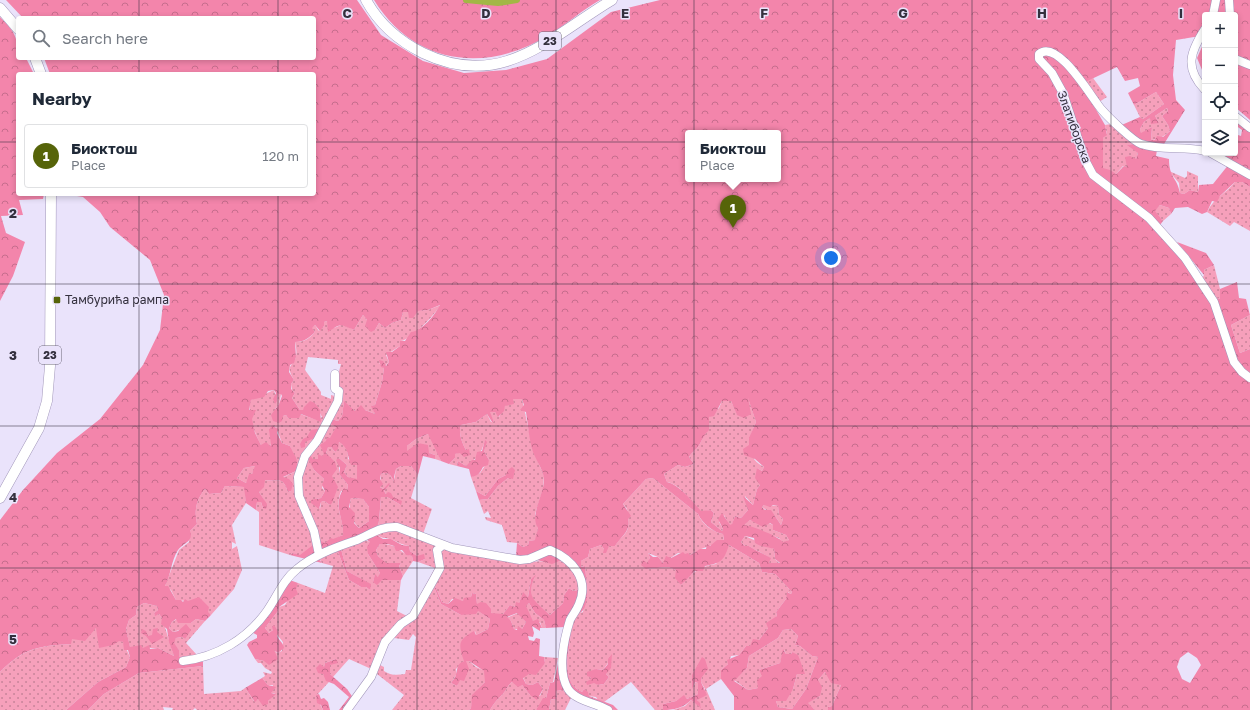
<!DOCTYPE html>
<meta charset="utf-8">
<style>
body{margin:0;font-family:"Golos Text",sans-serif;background:#f2f2f3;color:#1f2937}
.controls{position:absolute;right:12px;top:12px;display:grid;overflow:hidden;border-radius:4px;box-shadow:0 2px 6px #0003}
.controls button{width:36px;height:36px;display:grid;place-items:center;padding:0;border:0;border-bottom:1px solid #e0e1e3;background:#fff;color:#1f2937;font:20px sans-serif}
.you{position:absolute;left:831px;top:258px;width:14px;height:14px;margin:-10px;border:3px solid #fff;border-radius:50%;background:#1a73e8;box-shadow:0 0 0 6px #1a73e833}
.badge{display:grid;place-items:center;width:26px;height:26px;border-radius:50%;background:#566409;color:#fff;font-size:13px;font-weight:700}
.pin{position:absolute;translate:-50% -33px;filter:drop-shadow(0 1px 2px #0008)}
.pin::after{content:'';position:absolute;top:21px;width:14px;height:12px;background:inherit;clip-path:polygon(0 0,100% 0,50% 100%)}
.popup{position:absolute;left:685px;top:130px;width:96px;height:52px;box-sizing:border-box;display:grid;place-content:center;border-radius:4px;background:#fff;filter:drop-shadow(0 1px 3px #0005);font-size:13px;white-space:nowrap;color:#747a83}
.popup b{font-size:15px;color:#1f2937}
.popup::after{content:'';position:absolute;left:50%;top:100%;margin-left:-8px;border:8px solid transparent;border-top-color:#fff}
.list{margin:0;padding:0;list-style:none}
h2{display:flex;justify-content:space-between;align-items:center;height:52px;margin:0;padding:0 16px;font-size:17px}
h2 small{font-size:13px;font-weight:400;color:#747a83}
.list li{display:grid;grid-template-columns:26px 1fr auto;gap:12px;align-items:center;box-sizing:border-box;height:64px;margin:0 8px 8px;padding:0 8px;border:1px solid #e0e1e3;border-radius:4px}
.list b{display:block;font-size:15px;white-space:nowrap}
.list p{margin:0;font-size:13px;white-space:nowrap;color:#747a83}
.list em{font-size:13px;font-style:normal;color:#747a83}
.icon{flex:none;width:22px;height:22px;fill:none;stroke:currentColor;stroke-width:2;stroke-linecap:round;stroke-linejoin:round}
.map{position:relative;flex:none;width:1250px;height:710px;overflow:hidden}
.search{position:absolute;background:#fff;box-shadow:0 2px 6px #0003;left:16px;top:16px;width:300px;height:44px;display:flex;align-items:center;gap:10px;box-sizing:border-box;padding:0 14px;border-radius:4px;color:#747a83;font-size:15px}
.panel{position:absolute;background:#fff;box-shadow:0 2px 6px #0003;left:16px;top:72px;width:300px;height:124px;border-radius:4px}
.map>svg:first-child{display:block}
.green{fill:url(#green-dots);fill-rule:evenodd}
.forest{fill:url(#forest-crowns);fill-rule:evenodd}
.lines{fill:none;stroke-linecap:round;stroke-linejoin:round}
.canal{stroke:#a2b746;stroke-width:6}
.minor-casing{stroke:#a196ba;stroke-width:9}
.major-casing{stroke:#a196ba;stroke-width:11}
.minor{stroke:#fff;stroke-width:8}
.major{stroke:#fff;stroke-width:10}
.grid{fill:none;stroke:#34303e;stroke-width:1;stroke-opacity:0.55}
.poi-dot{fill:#566409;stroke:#eae3fb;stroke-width:1.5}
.labels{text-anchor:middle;stroke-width:3;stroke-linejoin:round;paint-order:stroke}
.shield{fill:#eae3fb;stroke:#6b6677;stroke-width:1}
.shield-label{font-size:11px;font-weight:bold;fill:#34303e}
.street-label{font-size:12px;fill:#34303e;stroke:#eae3fb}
.poi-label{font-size:12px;fill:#34303e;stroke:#eae3fb;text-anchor:start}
.grid-label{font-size:13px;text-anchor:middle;font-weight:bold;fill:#34303e;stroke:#eae3fb;stroke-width:3;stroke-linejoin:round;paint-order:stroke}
</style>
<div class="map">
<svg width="1250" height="710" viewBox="0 0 1250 710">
<defs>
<pattern id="green-dots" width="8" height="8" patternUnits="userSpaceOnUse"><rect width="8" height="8" fill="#f6a0bb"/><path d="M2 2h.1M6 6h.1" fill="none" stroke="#c88399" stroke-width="1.8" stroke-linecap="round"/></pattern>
<pattern id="forest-crowns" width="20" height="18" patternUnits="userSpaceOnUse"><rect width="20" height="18" fill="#f385ab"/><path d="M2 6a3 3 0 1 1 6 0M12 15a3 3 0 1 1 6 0" fill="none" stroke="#c66d8d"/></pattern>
</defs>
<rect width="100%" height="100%" fill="#eae3fb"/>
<path class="green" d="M1093 78 1107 97 1099 102 1086 81Z
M1156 92 1164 104 1143 119 1140 117 1134 105Z
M1167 108 1168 111 1162 116 1168 125 1170 131C1164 136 1159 140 1151 140L1152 127 1141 134 1140 129 1144 122 1150 118 1159 123 1155 116Z
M1111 124 1133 144 1128 145 1138 152 1136 160 1127 167 1123 166 1116 174 1103 169V138L1107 134 1105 125Z
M1169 171 1185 178 1187 176V171L1198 176V192L1190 190 1184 194 1180 193 1179 183Z
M1235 182H1242L1250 187V231L1234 222 1230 226 1207 212C1214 197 1226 194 1235 182Z
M1160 205 1169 208 1171 214 1163 221 1154 211Z
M1214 265 1220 289V299L1210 295 1202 279 1204 275V270Z
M441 305C434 315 412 339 401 341L400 346 386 355 389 362 385 366 379 363 384 368 382 382 375 405 372 406 375 414 365 410 355 411 344 402 342 416 338 421 331 419 336 427 325 454 319 459 310 460 314 470 324 479 322 488 325 491 321 498 316 499 320 509 321 502 324 501 330 505 333 481 331 476 334 472 329 457 326 453 328 447H331L335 452 339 442C347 446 348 450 348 459L357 464V480L348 477 344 472 347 465 339 458V474L348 485 347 490 341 491C334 510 344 517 343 535L300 556 293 553 290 555 259 545V512L256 510 257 502H261L263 508H266L264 500 259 492 264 480C279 482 282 475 288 492L291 491 282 478 296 471 290 446 282 443 276 427 272 426 271 444 269 447 261 445C255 434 246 411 251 400L274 390 277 401 278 394H281L279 404 275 409 283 416 286 415 288 418 300 414 317 420 322 417 315 403 303 410H300L292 398 295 393 292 390 291 384 294 380C284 363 294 368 296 356 297 352 296 346 295 342 304 342 309 339 315 332L311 328 315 325 319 331 324 326V322L327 321 334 328 343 324 354 330 363 315 375 330 379 323 385 328 392 323 401 320 403 312 428 310ZM308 357 338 360V364H341L337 379 335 396 331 395V399L321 395V392L305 370Z
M1250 315V349L1240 353 1231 325Z
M747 394 756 422C749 438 743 456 764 467L762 471 757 468 760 485 757 489 753 505 745 496 748 510 741 518 735 516 732 525H729L724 515 719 522 723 529 722 531 711 522 714 513 711 510 701 512C692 502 680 484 667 482L664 474 678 465 685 467 694 464 689 457C692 452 695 451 698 447 702 441 703 436 708 430L709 417 719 408 722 401H731L737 414Z
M513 399H522L533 450 544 476 543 489 535 514 538 528 536 540 529 541 528 545 523 547 517 543 507 542 502 525 486 520 485 517 491 518 488 511 484 514 479 500 488 499 498 486 508 478 506 475 498 479 485 496 476 491 471 477 480 473 489 460 484 451 485 441C481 453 477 459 466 466L458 461 457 466 449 464 455 458V454L466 450C462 443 458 432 461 425L476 422 487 414 491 422H494L489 412H495L499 417 505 406Z
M428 434 431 436 441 461 435 459V455L429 453 419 443 407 452V446L416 439Z
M255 466V469L246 483 237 478 244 468Z
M401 466H411L418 475 411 498 432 509 423 534 453 546 528 564C543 557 546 566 560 561L580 570 578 590 573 591 569 588 564 595 563 603 550 615C536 602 523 597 535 577L531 579 528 597 523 593 519 603 515 607 510 605 503 614 495 615 477 605 476 594 472 593 471 597 463 601 452 599 448 604 442 602 436 588 434 587 441 604 461 615 477 610 490 619 488 629 476 635 475 631 464 661 456 669V675L451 683 457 686 466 661H469L476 667 485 671V682L473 695 471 708 469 710H392L404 695 377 674 378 672 349 659 333 677 330 674V665L336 659 325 663 323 674 329 682 316 696 323 710H197L195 708 193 710H172L173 708 163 707 164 710H88L104 694 139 673 203 666 204 694 241 691 245 688 254 701 258 699 268 701 275 693H271L273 685H268L262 678 265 676 263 672 271 674 272 672 265 668 261 663H258L255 659 264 661 271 649 266 644H262L259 642 260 635 263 634 270 639 269 643 277 653 282 651 283 642 273 630 269 633 265 628 278 611 279 607 285 605 298 583 325 593 333 566 322 563 319 558 327 554 338 552 349 580 361 587H366L370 590V584L347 571 341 549C350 546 362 538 371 542L368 554 380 573 379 578 375 575 373 582 382 580H401L397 611 407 616 410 614 435 568 418 562 425 559 417 556 410 551 409 546C403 545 399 543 393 540 386 537 384 540 375 534L379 521 381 497H387L401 505 392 497 387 495 384 491 389 484 383 489 380 487 381 474C389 471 390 475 394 481L396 469ZM413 634 416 637 411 670H406L405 674C398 675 391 676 384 671V667L380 665 384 640 394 638 409 640Z
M653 478 698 514C702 524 714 533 723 534L724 541C712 545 701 548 690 555L678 553 663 563 658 557 648 553 650 558 646 569 668 567 676 570 681 585C691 573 701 566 716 564L729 545 759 563 762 572 775 574 792 592 791 594 788 592 786 599 776 612 777 616 759 640 750 646H746L739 655 731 656 728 664 721 670V679L706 689 715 710H673L685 706 691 700 701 707 697 700 705 692V689L701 682 705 659 693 688 695 682 698 683V694L687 699 684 696 676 701 663 704V710H655L631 682 604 702 598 700 596 697 589 696 584 689 582 692C578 690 574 687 572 684 563 671 570 647 571 632L565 631 574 609 580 613 583 612 587 587 585 566 580 567 581 561 588 557 590 549 601 545 604 549 609 546H615C623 533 630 535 628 518 628 511 628 509 623 504L646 479ZM608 663 606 674 609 677 604 684 598 685 590 677 596 669 603 670Z
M225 486 245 487 246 503 232 525 236 544 232 542V549L237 546 242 570 234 589 211 615 188 601 176 600 171 590 165 586 179 550 189 542 190 531 197 524C194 511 196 500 205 489L209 494 221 493Z
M351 498 363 499 369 507V521L359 528C351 520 348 509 351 498Z
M764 505 778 506 779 515 783 519 781 525 775 516 762 507Z
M750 520C757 524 766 520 773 525V530L786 535 789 540 783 543 779 538 743 525Z
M745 536 774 549 775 559 780 564 769 563 770 558C763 553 756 551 749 546H745L741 542Z
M380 544C397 543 399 553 412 556L413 561 403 576 399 566 401 563 386 564 378 556 376 550Z
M144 603 157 606 158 610 154 613 155 615 159 614 162 618 174 656 158 648H130L126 629 129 620 136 615 137 607Z
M529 603 535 613 544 620 546 628H542L540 622H533L525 606Z
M518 613 526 622 522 629H514L511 621 506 618Z
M177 619 191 623 196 619 205 621 186 643 197 655 187 663 179 656V650L173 643 176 638 182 637 185 639 182 629 173 632 169 628 172 622Z
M96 628 123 642 130 657 126 667 98 682 66 710H0V672C24 648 39 646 71 644V639Z
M791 629 798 636 795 645 800 646 812 656 818 657 806 689 792 709 778 707 776 701 793 689 797 674H804L792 652 791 654H786L784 650 780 663 759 670 763 676 758 688 748 690 734 680 747 668 749 656 778 638 783 630Z
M544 657 558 658 553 682 550 683 546 698 536 710H490C494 703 497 700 502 695 507 690 507 686 512 682L522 685 530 695 540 696 543 689 538 682 532 685 526 684 523 677 545 663Z
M825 672 841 685 832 706 828 707V710H815L807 703 820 696 818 680Z
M563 690 572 696 565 710H549L551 699 557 700 556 691Z"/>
<path class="forest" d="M6 0H357L381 35 423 61 464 73 506 70 547 59 611 12 660 0H1250V120L1235 107V15H1205V38L1194 37 1176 40 1173 75 1176 100 1185 110 1164 144 1157 150 1156 156 1169 159C1169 178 1177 177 1180 193L1184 194 1190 190 1198 192 1199 185 1213 184 1229 164 1250 174V187L1242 182H1235L1220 196 1217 202 1212 201 1207 212 1202 214 1188 207 1175 208 1171 214 1169 208 1160 205 1155 211 1163 221 1160 225 1142 217 1202 279 1210 295 1220 299V289L1237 282 1239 298 1246 299 1250 315 1231 325 1240 353 1250 349V710H828V707L832 706 841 685 831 683 825 672 818 680 822 687 820 696 808 703 815 710H734V696L721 679V670L728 664 727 660 739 655 746 646H750L753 639 759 640 768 628 766 623 777 616 776 612 786 599 787 592 791 594 792 592 775 574 762 572 759 563 729 545C724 560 722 563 705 566L703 571H695L681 585 675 578 676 570 668 567 646 569 641 565 643 560 647 563 650 558 648 553 653 557H658L663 563 666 556 671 558 683 552 685 554 688 553 690 555 700 549H706L707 544 710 546 717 540H724L723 534C714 533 702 523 698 514L653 478 646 479 623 504 631 516 628 519C631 532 621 536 615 546H609L606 553H603L604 549 601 545 590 549 588 557 581 561V567L585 566C586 578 591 607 580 613L575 609 565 627 546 628 544 620 535 613 529 603 526 606 533 621 538 619 542 628H540V631L532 626 534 633 533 637 528 636 529 640 534 641 536 638 540 639 539 656 544 657 545 663 536 675 529 674 523 678 526 684 532 685 538 682 543 689 537 700 530 695 522 685 518 687 512 682C507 686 507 690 502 695 497 700 494 703 490 710H469L471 708 472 695 485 682 484 671 469 661H466L469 669 464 681 460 680 457 686 451 683C452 681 456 677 456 674 458 667 457 664 464 661 458 644 458 640 474 631L476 635 488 629 490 619 478 611 476 614 461 615 441 604 434 587 436 588 442 602 448 604 455 598 463 601 464 598 471 597 472 593 476 594 477 604 481 602 486 603 491 609V613L503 614 510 605 515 607 516 602 519 603 523 592 528 597 531 579 536 575C524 597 535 600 550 615L563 603 564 595 569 588 573 591 578 590 579 579 566 562 560 561 552 564 537 560 528 564 518 562 516 556 517 543 523 547 528 545 529 541 535 540 538 528C529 515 545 493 544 478 543 470 536 460 533 452 529 439 528 425 526 412L520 410 524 405 522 399H513L514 404 505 406 504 411 498 417 495 412H490L494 422H492L487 414 476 422 461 425C458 432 462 443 466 450L469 449 470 455 464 457 460 453 455 454V458L449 464 441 461 428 434 416 439 407 446V451L418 443 428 445 429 453 435 455V459L423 456 418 475 411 466H401L396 469 394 477 395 483C391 476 389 471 381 474L380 479 383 484 380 487 383 489 389 483 390 484 384 491 386 494 388 492 391 493 393 497 402 501 401 505 387 497H381L379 521 375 534 383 539H391L402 545 409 546 410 551 417 556 424 554 425 559 418 562 413 561 412 556 406 555 402 550 396 551 394 546 388 544H380L376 550 378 556 386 563H401L399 566 403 576 401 580H382L377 585 373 582 375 574 378 577 380 573 368 554 367 547 370 542 367 540 341 549 347 571 371 584 370 590 366 587H361L349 580 338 552 327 554 319 559 322 563 290 555 293 553 300 555 313 545 317 546 321 541 325 543 331 538 333 539 343 535C344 518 332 505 344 488L347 490 348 485 339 474 340 468 336 460 339 458 347 465 344 472 348 477 357 479V465H351C347 455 349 448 339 442L338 449 335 452 331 447H328L326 453 335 462 337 469 332 476 338 487 332 503 330 505 324 501 321 502 319 509 311 503V500L321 498 325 491 322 485 324 479 314 470 307 456 309 454 313 459H318V454L322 456 324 454 320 445 326 441 327 437 330 438 336 427 331 424V419L338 421 342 416 344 401 355 411 361 405 365 410 375 414 371 406 375 405 382 382 384 368 381 367 379 360 383 361 386 366 389 362 386 352H392L400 346V341H405L411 332C422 331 435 315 440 305L428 310 418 311 413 318H409L408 312H403L401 320 392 323 385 328 379 323 375 330 371 332 365 326 367 320 363 315 354 330C339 324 342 323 328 332L327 321 324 322V326L320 331 315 325 312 328 315 332C309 338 304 342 295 342L296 357 294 363 290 365 289 372 294 380 291 384V389L295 393 292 398 300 410H303L304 407 310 401 315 403 320 410 321 422 301 414 299 418H288L286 415 283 416 282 421 279 423 273 421 271 415 279 404 282 396 281 394H278L277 401 275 404 273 399 276 393 274 390 268 391 264 397 251 400 249 410H256L252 419 255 433 261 445 266 442 270 446 271 444 269 430 272 425 278 429 277 433 282 443 290 446C295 458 299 457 296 471L283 477 289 479 293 484 291 491 288 492C282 475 279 482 265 480L264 487 259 492 267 504 266 509 263 508 261 502H257L256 510 246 503 244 487 225 486 221 493 209 494 205 489C196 500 194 511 197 524L190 531C194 542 183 543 178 550 171 561 171 575 165 586H168L176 600H181L183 602 185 599 188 601 199 597 209 607 208 612 211 615 205 621 196 619 191 623H178L176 619 172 622 169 628 173 632 178 631 186 624 191 630 185 639 182 637 176 638 174 643 179 650V656L187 663 197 655 203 662V666L139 673 104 694 88 710H66L98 682 126 667 130 657 128 650H124L123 642 119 641 113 645 99 648 96 628 85 641 72 639 71 644C38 646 24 648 0 672V520L23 490 57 453 100 419 143 365 160 330 164 295 150 260 110 227 100 212 83 197 65 194H314V74H50L44 58H314V18H23ZM1117 67 1125 81 1138 78 1140 86 1128 93 1134 105 1156 92 1164 104 1143 119 1140 117 1117 127 1133 144 1127 145 1138 153 1136 159 1130 156 1125 157 1127 167 1124 166 1116 174 1110 170 1103 168V138L1107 135 1105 125 1081 84ZM1167 108 1168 111 1162 116 1168 125 1170 131 1163 137 1157 136 1155 140H1151L1152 127 1141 133 1140 129 1144 122 1150 118 1151 124 1159 123 1155 116ZM688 133H778V179H688ZM748 398 756 422 749 438V445L743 449 744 455 755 459 764 467 762 471 757 468 755 478 760 485 757 489 753 505 743 496 748 510 741 518 735 516 732 524 730 525 722 513 718 519 723 529 722 531 711 522 714 513 711 510 701 511C692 501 680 485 667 482L664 474 678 465 685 467 694 464 689 457C692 452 695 451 698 447 702 441 703 436 709 430V417L714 416 722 401H731L737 415 744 418 751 414ZM255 466 252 474H249L246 483 237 478 244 468ZM351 498 363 499 369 507V521L359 528 354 523 355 513 349 507ZM764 505 770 507 773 505 778 506 779 515 783 519 781 525 771 510H765L762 507ZM750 520 763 527 770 523 773 525V530L786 535 789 540 783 542C778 536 753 526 744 525ZM745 536 754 538 755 543C763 548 766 546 774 549L775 559 780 563H769L771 558C763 553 756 551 749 546H745L741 542ZM144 603 157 606 158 610 154 613 155 616 159 614 162 618 161 624 167 629 169 642 174 656 158 648 150 649 149 645 143 648 141 645 130 647 126 629 129 620 136 615 137 607ZM517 613 526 622 522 629 518 626 517 630 514 629 511 621 507 617ZM791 629 798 636 795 645 800 646 812 656 818 657 806 689 792 709 778 707 776 701H786L793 689 797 674H805L798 655 792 652 791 654H786L783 649 780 663 759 670 762 676 757 680 758 688 748 690 734 681 747 668 749 656 778 638 783 630ZM1188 652 1197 658 1201 665 1190 683 1182 679 1177 667 1180 658Z
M374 0H600C582 10 567 24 549 35 486 74 414 65 374 0Z
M0 17C15 32 18 37 18 58H26L34 74H18V194H44L43 199 19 200 23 215 1 216 6 233 25 242 13 276 0 301Z
M1205 40V77L1197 58Z
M1235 119 1250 130V170L1215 153H1235V143L1237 141 1235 134 1241 136 1242 130 1235 125Z
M1177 242 1206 253 1214 265 1204 270V275Z
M317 429 319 432 317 437 305 442V447L301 448 300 444 303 439 307 437 311 430Z
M485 440 487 442 484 451 489 460 488 465 483 467C480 473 478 476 471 477L469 469 457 466 458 461 466 466 472 460H475L477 452 482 451Z
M512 467 515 470 513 479 508 478 498 486 488 499 479 500 476 491 485 496 498 479 506 475 508 470Z
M284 578 298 583 296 589 298 594 279 607 278 611 265 628 269 633 273 630 272 627 274 625 279 633 277 635C278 640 283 642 284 648L278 653 274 650 278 659 269 665 264 661 255 659 247 645 249 642 257 638V635L250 631Z
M158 628 157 632 164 637 152 644 146 636 141 633 142 629 146 631 148 636 152 635 153 629Z
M565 631 571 632C570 647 563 670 572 684 574 687 578 690 582 692L584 689 588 692 589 696 613 705 618 710C598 710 579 702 563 690L556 691 557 700 551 699 549 710H536L543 698H546L550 683 554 682Z
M612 654 611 668 606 674 609 677 604 684 598 685 594 683 587 685 586 682 591 679 590 677 587 676V672L596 669 603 670 608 664V659Z
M702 657 705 659 708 669 702 677 701 682 707 695 697 700 700 703 701 708 691 700C683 708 674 710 663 710V704L676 701 684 695 687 699 698 694V683L695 682 692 689V675Z
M336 659 338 663 330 665V674L347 689 354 699 348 710H339L349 697 334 684 326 681 323 674 318 673 316 668 320 664 324 667 325 663Z
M262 678 268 685 276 687 271 693 276 694 268 701V704L263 706 258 699 255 702 245 688Z
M319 694 321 699 324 698 328 702 330 710H323L321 705 317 703 316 695Z"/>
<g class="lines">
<path class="canal" d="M466 0 498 3 517 0"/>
<g class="minor-casing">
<path id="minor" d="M1229 0 1230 15
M1213 15 1216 0
M1205 29C1190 52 1184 68 1205 90
M1235 59 1250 65
M1235 116 1250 128
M1205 151C1184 146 1161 151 1141 144 1133 141 1109 118 1102 110 1092 99 1058 38 1039 54V59L1052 73 1063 93 1085 160 1093 175 1149 218 1185 258 1214 302 1234 362 1242 372 1250 378
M1211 153 1250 175
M319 555 314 531 299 496 298 477 305 456 317 441 338 401 339 391 335 389V374
M183 661C217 657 247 639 267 611 277 597 283 580 297 569 314 555 336 547 357 540 371 534 381 526 397 527L452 548 520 560 529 559 550 550C572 559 590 579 579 604 577 610 573 614 570 620 564 639 557 671 568 689 576 701 596 703 608 710
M347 710 371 677 385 642 401 624 413 616 434 579 440 568 437 550 443 545"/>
</g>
<g class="major-casing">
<path id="major" d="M366 0C379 24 399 41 423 53 502 91 550 37 612 0
M0 8 18 29
M35 58 41 74
M0 498 39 428 47 401 50 366 51 194"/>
</g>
<use href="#minor" class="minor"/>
<use href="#major" class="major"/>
</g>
<path class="grid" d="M139 0V18M278 0V18M417 0V710M556 0V710M694 0V710M833 0V710M972 0V710M1111 0V710M139 58V74M278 58V74M0 142H18M314 142H1205M1235 142H1250M139 194V710M278 194V710M0 284H1250M0 426H1250M0 568H1250"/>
<rect class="poi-dot" x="53" y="296" width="8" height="8" rx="2"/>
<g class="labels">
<g class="shield">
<rect x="539" y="32" width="22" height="18" rx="3"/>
<rect x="39" y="346" width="22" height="18" rx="3"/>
</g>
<g class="shield-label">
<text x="550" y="45">23</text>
<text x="50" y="359">23</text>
</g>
<g class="street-label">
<text transform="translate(1074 127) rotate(70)" y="4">Златиборска</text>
</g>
<g class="poi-label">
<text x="65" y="304">Тамбурића рампа</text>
</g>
</g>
<g class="grid-label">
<text x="347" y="18">C</text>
<text x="486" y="18">D</text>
<text x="625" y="18">E</text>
<text x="764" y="18">F</text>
<text x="903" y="18">G</text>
<text x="1042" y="18">H</text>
<text x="1181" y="18">I</text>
<text x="13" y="218">2</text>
<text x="13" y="360">3</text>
<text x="13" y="502">4</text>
<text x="13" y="644">5</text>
</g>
</svg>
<div class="controls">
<button>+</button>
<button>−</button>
<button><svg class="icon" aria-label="locate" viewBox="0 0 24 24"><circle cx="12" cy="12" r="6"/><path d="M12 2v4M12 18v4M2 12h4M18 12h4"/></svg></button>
<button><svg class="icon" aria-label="layers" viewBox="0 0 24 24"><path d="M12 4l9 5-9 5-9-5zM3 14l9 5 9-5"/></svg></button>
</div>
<div class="you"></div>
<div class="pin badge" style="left:733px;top:228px">1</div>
<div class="popup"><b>Биоктош</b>Place</div>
<div class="search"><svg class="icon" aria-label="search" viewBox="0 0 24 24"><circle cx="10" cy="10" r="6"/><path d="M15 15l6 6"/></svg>Search here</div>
<section class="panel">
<h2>Nearby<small></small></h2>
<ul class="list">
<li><span class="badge">1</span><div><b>Биоктош</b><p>Place</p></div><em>120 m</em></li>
</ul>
</section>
</div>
